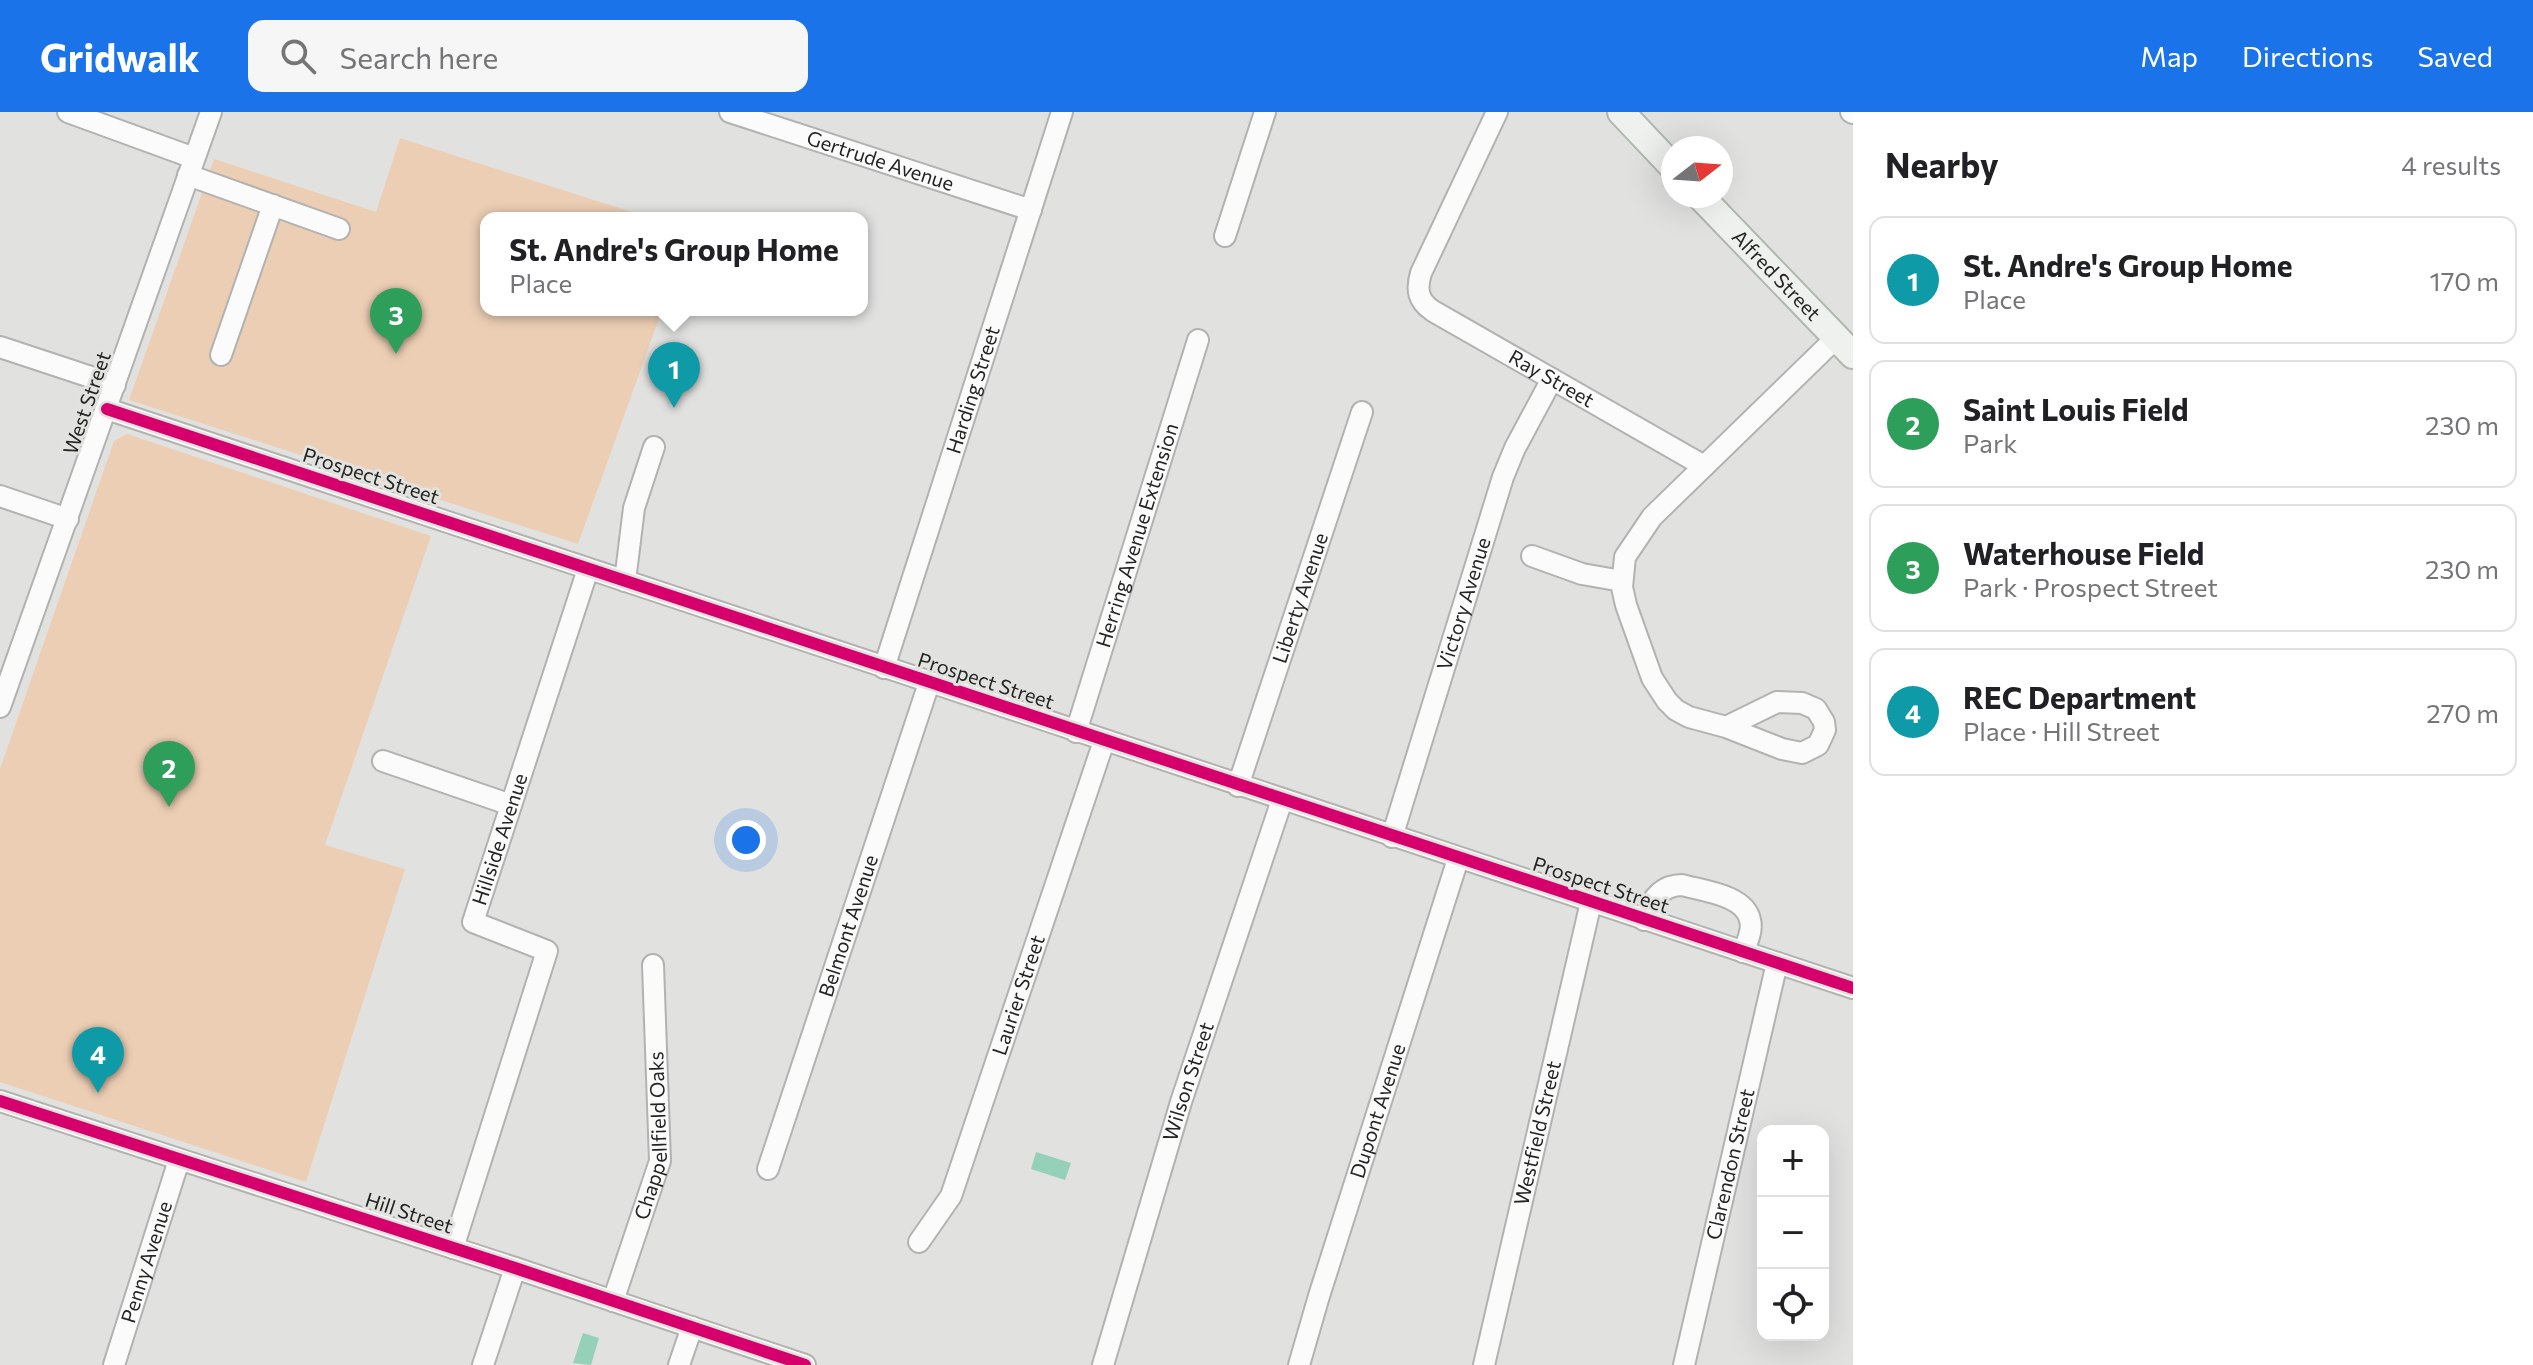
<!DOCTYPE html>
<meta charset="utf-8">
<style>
body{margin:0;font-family:Commissioner,sans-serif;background:#f6f6f6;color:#202124}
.controls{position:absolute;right:24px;bottom:24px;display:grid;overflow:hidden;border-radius:16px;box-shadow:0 8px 32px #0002}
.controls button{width:72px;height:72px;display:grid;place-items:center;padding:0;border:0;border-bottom:2px solid #e0e0e0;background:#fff;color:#202124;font:40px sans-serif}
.compass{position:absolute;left:1661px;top:24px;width:72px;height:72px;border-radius:50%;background:#fff;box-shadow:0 8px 32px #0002;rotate:73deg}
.you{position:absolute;left:746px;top:728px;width:28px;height:28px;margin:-20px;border:6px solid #fff;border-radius:50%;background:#1a73e8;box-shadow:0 0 0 12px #1a73e833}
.badge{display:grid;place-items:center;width:52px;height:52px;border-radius:50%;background:#1a73e8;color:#fff;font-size:26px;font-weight:700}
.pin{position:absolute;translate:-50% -66px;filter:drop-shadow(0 2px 4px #0008)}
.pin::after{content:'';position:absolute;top:42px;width:28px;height:24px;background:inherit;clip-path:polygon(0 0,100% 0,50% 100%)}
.popup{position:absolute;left:480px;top:100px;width:388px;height:104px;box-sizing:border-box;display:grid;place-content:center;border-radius:16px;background:#fff;filter:drop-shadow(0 2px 6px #0005);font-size:26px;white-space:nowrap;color:#757577}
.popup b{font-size:30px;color:#202124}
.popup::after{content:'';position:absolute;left:50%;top:100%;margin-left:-16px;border:16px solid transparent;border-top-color:#fff}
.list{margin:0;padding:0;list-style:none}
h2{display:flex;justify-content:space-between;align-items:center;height:104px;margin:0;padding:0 32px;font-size:34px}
h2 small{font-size:26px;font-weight:400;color:#757577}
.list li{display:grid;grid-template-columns:52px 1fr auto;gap:24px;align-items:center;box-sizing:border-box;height:128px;margin:0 16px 16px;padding:0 16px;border:2px solid #e0e0e0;border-radius:16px}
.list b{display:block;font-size:30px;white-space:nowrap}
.list p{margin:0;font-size:26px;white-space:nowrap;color:#757577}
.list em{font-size:26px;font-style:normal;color:#757577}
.icon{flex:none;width:44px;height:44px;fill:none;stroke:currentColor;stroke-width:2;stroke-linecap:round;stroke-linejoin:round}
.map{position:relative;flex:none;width:1853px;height:1253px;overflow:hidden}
header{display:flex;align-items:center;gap:48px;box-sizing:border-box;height:112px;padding:0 40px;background:#1a73e8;color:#fff}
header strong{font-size:38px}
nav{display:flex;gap:44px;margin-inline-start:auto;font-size:28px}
.search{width:560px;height:72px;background:#f6f6f6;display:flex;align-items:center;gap:20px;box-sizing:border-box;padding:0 28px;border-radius:16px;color:#757577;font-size:30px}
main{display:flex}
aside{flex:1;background:#fff}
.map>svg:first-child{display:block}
.green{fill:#ecceb4}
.water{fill:#95d0b9}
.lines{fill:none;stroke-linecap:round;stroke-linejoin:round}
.minor-casing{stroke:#b2b3b1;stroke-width:24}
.major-casing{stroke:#b0b8ae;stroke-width:30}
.minor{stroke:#fafbfa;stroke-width:20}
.major{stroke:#eef1ed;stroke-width:26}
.cycleway-casing{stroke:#e2e3df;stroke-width:17}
.cycleway{stroke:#d6006c;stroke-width:12}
.labels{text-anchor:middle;stroke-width:6;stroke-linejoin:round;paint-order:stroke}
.street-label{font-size:20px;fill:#242423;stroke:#e2e3df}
</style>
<header>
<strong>Gridwalk</strong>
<div class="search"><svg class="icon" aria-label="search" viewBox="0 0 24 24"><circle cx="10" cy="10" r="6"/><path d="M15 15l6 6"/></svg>Search here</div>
<nav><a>Map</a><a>Directions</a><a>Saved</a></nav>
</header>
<main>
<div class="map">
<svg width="1853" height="1253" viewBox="0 0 1853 1253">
<rect width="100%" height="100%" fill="#e1e2e0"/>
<path class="green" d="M400 26 650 106H486V198H662L578 432 129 288 214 47 376 100Z
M127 322 431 424 325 733 405 757 306 1070 0 970V657L114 329Z"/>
<path class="water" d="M1036 1040 1071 1051 1065 1068 1031 1057Z
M583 1221 599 1226 591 1253 573 1251Z"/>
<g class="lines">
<g class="minor-casing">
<g id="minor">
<path d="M68 0 194 46"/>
<path id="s1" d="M730 0 1031 98"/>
<path id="s2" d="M1497 0 1421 161C1416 178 1418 189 1433 199L1704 354"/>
<path d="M1851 0 1853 1"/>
<path d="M188 63 339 117"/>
<path d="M1225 124 1265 0"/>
<path d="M0 235 115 273"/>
<path d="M221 243 273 93"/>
<path d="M107 297 1853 876"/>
<path d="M0 384 68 407"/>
<path d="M1532 444 1582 462 1622 469"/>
<path d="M625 469 634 396 654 335"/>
<path id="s3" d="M884 556 1062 0"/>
<path d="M0 595 211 0"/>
<path d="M1726 615 1782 637 1802 641 1818 633 1825 618 1824 610 1816 597 1802 591 1777 590 1726 615 1689 605 1676 598 1667 589 1652 566 1626 493 1622 475 1625 445 1652 405 1836 226"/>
<path id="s4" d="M1076 620 1198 228"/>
<path d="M383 649 511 693"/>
<path id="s5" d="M1238 674 1362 300"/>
<path id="s6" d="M1392 725 1503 365 1515 336 1552 267"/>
<path d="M1644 808C1650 789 1661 773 1682 773 1703 779 1745 783 1750 808 1753 818 1747 831 1743 840"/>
<path d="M0 989 515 1156 805 1253"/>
<path id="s7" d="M768 1057 929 571"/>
<path id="s8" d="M919 1130 951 1084 1104 629"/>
<path id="s9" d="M453 1136 547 839 473 810 588 457"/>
<path id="s10" d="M613 1189 660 1049 653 853"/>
<path id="s11" d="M114 1253 179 1048"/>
<path d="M483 1253 515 1156"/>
<path d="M679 1253 692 1215"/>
<path id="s12" d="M1103 1253 1181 990 1282 688"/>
<path id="s13" d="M1299 1253 1319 1184 1458 747"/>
<path id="s14" d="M1484 1253 1591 790"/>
<path id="s15" d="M1684 1253 1777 851"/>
</g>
</g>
<g class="major-casing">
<g id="major">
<path d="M1621 0 1673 55"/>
<path id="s16" d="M1700 84 1853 243"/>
</g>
</g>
<use href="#minor" class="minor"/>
<use href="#major" class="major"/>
<g class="cycleway-casing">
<path id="cycleway" d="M107 297 1853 876
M0 989 515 1156 805 1253"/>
</g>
<use href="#cycleway" class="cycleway"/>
</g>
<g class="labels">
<g class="street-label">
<text dy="7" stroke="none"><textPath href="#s1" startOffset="158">Gertrude Avenue</textPath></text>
<text dy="7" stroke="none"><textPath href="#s16" startOffset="110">Alfred Street</textPath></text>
<text dy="7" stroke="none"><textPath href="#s2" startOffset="358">Ray Street</textPath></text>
<text dy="7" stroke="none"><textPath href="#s3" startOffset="292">Harding Street</textPath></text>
<text transform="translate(87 291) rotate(-71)" y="7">West Street</text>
<text transform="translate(371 364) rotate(18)" y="7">Prospect Street</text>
<text dy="7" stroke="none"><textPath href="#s4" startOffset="206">Herring Avenue Extension</textPath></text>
<text dy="7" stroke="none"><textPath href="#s5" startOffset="198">Liberty Avenue</textPath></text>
<text dy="7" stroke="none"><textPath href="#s6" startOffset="244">Victory Avenue</textPath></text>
<text transform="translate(986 569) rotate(18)" y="7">Prospect Street</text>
<text dy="7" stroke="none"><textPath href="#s9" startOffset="478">Hillside Avenue</textPath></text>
<text transform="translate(1601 773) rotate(18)" y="7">Prospect Street</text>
<text dy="7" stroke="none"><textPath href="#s7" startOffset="256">Belmont Avenue</textPath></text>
<text dy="7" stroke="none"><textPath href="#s8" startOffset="268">Laurier Street</textPath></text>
<text dy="7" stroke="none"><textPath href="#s12" startOffset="296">Wilson Street</textPath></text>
<text dy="7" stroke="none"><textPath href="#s13" startOffset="266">Dupont Avenue</textPath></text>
<text dy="7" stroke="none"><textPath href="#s14" startOffset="238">Westfield Street</textPath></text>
<text dy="7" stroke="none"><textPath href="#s10" startOffset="172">Chappellfield Oaks</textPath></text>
<text dy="7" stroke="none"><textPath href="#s15" startOffset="206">Clarendon Street</textPath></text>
<text transform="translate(409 1101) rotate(18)" y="7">Hill Street</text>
<text dy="7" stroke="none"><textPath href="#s11" startOffset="108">Penny Avenue</textPath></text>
</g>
</g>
</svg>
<div class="controls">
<button>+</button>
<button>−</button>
<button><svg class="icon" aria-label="locate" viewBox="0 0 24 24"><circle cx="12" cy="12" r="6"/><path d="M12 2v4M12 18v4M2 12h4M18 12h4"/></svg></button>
</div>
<svg class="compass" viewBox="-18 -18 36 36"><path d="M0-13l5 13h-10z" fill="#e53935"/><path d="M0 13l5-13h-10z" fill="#757577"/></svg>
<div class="you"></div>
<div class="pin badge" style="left:674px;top:296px;background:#0f9aa8">1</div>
<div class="popup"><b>St. Andre's Group Home</b>Place</div>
<div class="pin badge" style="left:169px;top:695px;background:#2e9e5b">2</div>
<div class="pin badge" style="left:396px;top:242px;background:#2e9e5b">3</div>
<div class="pin badge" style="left:98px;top:981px;background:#0f9aa8">4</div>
</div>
<aside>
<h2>Nearby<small>4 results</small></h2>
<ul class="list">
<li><span class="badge" style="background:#0f9aa8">1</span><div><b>St. Andre's Group Home</b><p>Place</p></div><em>170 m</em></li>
<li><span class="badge" style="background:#2e9e5b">2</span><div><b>Saint Louis Field</b><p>Park</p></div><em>230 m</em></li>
<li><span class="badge" style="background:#2e9e5b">3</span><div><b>Waterhouse Field</b><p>Park · Prospect Street</p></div><em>230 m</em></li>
<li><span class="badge" style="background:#0f9aa8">4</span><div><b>REC Department</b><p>Place · Hill Street</p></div><em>270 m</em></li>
</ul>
</aside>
</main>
